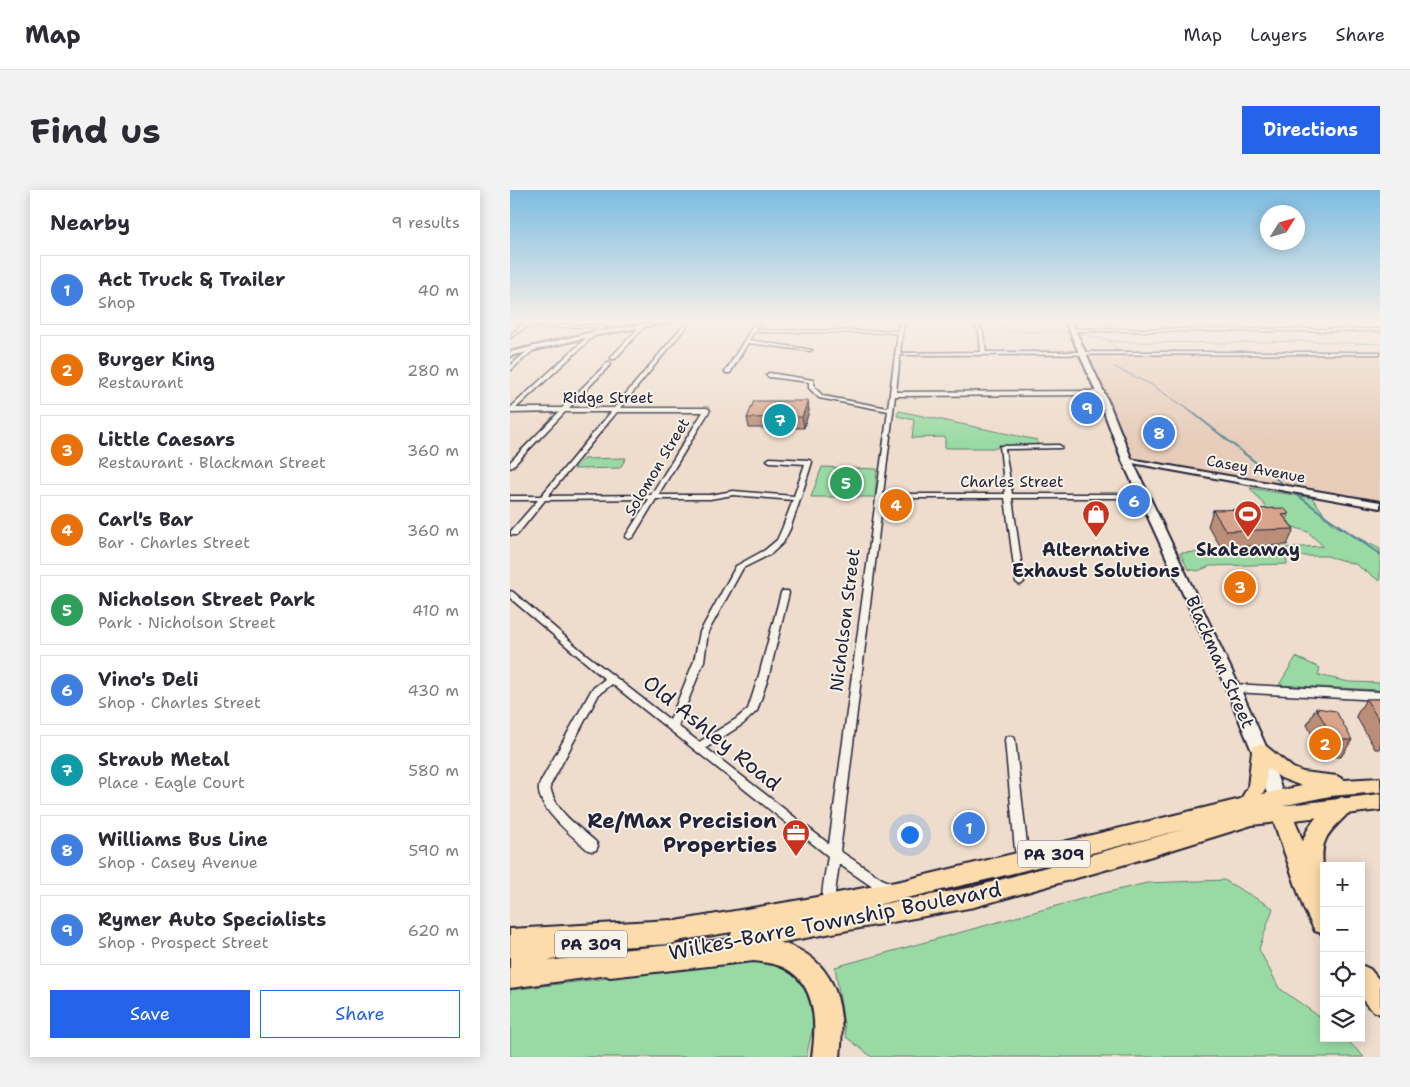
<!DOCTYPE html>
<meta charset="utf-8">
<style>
body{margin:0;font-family:"Shantell Sans",sans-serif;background:#f2f2f3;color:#2b2b33}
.controls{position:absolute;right:15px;bottom:15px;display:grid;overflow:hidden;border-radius:0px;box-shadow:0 2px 12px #0003}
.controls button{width:45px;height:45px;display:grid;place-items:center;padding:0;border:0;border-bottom:1px solid #e1e1e2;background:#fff;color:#2b2b33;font:25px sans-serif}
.compass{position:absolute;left:750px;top:15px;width:45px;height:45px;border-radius:50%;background:#fff;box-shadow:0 2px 12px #0003;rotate:53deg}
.you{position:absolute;left:399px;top:644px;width:18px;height:18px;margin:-12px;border:4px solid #fff;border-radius:50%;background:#1a73e8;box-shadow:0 0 0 8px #1a73e833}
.badge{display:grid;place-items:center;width:32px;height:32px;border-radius:50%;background:#2563eb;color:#fff;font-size:16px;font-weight:700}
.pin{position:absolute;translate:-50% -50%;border:2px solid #fff;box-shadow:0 1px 5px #0006}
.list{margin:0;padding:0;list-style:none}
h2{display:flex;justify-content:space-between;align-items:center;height:65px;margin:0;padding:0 20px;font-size:21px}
h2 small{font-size:16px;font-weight:400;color:#7c7c81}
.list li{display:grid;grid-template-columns:32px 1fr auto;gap:15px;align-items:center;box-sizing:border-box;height:70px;margin:0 10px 10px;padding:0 10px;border:1px solid #e1e1e2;border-radius:0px}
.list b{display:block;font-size:19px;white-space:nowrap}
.list p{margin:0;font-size:16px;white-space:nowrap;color:#7c7c81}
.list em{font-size:16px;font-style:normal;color:#7c7c81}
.actions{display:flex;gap:10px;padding:15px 20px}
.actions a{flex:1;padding:11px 0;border:1px solid #2563eb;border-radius:0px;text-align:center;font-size:18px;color:#2563eb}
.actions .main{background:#2563eb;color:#fff}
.icon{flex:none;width:28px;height:28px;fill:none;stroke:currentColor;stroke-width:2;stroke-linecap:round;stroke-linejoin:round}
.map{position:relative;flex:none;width:870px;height:867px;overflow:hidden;border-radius:0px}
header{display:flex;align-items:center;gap:30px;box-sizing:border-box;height:70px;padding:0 25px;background:#fff;border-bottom:1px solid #e1e1e2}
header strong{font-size:24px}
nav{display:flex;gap:28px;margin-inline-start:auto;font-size:18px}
.intro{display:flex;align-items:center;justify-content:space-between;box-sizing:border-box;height:120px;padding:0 30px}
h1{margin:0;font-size:35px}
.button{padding:12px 22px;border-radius:0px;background:#2563eb;color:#fff;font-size:18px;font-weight:700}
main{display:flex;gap:30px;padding:0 30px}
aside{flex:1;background:#fff;border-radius:0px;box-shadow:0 2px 12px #0003}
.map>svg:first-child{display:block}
.built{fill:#e7ccb9}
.green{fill:#99daa4;stroke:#5e7e70}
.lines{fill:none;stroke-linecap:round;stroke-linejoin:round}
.stream-far2{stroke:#578699;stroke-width:1}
.stream-far1{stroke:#578699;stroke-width:2}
.stream{stroke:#578699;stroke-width:2.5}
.minor-casing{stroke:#22223b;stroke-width:3}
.tertiary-casing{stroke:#22223b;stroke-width:4}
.secondary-casing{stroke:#22223b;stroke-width:4}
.primary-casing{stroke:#22223b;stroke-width:4}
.motorway-casing{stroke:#22223b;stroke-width:4}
.minor{fill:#f7f3e8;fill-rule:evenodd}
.tertiary{fill:#f7f3e8;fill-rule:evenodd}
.secondary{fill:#f7f3e8;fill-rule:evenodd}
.primary{fill:#fddcac;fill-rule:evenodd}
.motorway{fill:#fddcac;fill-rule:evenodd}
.wall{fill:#ba8e78;stroke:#22223b}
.shaded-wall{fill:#977462;stroke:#22223b}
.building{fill:#d8a58c;stroke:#22223b}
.labels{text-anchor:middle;stroke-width:4;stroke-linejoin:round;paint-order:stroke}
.far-street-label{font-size:15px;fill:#22223b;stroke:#f7f3e8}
.shield{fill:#f7f3e8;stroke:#62616f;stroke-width:1}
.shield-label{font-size:16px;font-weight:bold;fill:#22223b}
.poi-label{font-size:18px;font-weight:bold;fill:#22223b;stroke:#f7f3e8}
.street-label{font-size:18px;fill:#22223b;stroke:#f7f3e8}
.near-street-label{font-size:21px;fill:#22223b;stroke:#f7f3e8}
.near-poi-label{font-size:21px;font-weight:bold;fill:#22223b;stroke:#f7f3e8;text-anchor:end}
</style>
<header>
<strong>Map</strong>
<nav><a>Map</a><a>Layers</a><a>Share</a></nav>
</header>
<div class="intro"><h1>Find us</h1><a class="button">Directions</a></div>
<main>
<aside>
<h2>Nearby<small>9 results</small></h2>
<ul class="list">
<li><span class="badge" style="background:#3f7fe0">1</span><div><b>Act Truck &amp; Trailer</b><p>Shop</p></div><em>40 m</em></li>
<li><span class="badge" style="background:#e8710a">2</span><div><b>Burger King</b><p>Restaurant</p></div><em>280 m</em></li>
<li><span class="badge" style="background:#e8710a">3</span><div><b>Little Caesars</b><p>Restaurant · Blackman Street</p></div><em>360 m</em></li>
<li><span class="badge" style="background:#e8710a">4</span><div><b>Carl's Bar</b><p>Bar · Charles Street</p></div><em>360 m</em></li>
<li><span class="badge" style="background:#2e9e5b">5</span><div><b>Nicholson Street Park</b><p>Park · Nicholson Street</p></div><em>410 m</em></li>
<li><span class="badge" style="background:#3f7fe0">6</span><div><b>Vino's Deli</b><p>Shop · Charles Street</p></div><em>430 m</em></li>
<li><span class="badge" style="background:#0f9aa8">7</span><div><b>Straub Metal</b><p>Place · Eagle Court</p></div><em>580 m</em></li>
<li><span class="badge" style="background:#3f7fe0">8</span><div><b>Williams Bus Line</b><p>Shop · Casey Avenue</p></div><em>590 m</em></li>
<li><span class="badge" style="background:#3f7fe0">9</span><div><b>Rymer Auto Specialists</b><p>Shop · Prospect Street</p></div><em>620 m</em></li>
</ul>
<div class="actions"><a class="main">Save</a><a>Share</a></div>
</aside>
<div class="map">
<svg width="870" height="867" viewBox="0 0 870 867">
<rect width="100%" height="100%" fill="#eedccc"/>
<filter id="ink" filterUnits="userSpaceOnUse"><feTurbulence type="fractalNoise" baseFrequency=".02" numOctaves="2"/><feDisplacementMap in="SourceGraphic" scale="10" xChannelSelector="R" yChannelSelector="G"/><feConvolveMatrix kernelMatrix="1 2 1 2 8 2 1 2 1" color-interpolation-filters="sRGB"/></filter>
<g filter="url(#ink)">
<path class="built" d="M870 165V318L627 277 581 166Z"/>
<path class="green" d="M389 221 527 250 528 255 488 256 487 258H435V247L402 248 404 230 387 226Z
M116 268 110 278 64 279 73 269Z
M312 277 367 279 365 307H301Z
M740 298 802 308 822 334 870 359V391L845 374 817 366H776L777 374 700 376 688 381 678 379 670 363 813 356 798 342 769 332Z
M786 467 810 478 808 485 839 492 870 493V500L769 495Z
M714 690 763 718 749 759 769 798 814 830V848H835L854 867H362L336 847 325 777 586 705 637 693Z
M246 770 278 775 297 795 304 832 296 867H0V800Z"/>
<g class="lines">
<path class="stream-far2" d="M478 131 501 141 569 143 597 150 616 152 720 153 791 151 870 154
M599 151 608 161
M604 177 640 194 675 217"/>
<path class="stream-far1" d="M673 215 778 298
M782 301 814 325"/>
<path class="stream" d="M812 324 870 364"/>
<g class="minor-casing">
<path id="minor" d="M96 131H100L6 218H52L98 172 100 173V175L59 218H104L177 131H181L110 218H197L200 220 148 305H200L223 301 284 306 295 274 260 272 257 270 260 268 299 270 302 272 291 307V308L290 310 280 339 273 353 261 364 233 378 198 442 194 471 168 536 189 552 226 529 238 519 249 485 271 403 272 401H278L279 403 259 485 247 521 233 534 196 558 319 654 378 221 309 208 299 198V192L259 187 256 185 259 183 303 190 305 198 313 206 378 218 388 143 244 142 239 150 302 160 300 161 238 153 220 183H216L215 182 246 131H250L245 140 388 141 390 131H394L390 163 471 162 469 142 462 131H466L473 142 476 162H870V164L390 165 386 202 590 201 593 203 590 205 385 206 373 304H495L490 256 549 255 552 257 551 258 495 259 502 304H634L637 306 634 308H502L514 392 510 395 506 392 495 308H373L330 661 372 689 386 695 388 699 386 703 382 705 364 698 329 674 325 703V716L324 720 319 722 314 720C309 707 316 681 318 666L102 494 89 504 40 596C44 621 68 636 86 652L88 656 86 660 82 661 78 660C64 647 21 614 30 593L82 499 95 489 0 408V401L3 402 73 462 160 530 184 471 190 442 226 376 255 360 267 350 272 339 283 310 223 305 200 309H146L123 347 119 349 115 347 139 309 35 310 7 345H1V341L28 310H0V306H31L101 222H55L2 277 0 278V272L49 222 0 223V218L88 137H16L0 148V145L12 135 18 133 20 135H91ZM107 222H193L141 305 38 306Z
M132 134 136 135 105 169H101V167Z
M562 139H869L870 141H560V139Z
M23 156 27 157 0 181V176Z
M723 494 870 502V510L723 502 720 501 718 498 720 495Z
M500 546 504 547 505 550 519 672 517 676 513 678 509 676 505 660 495 550 496 547Z"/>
</g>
<g class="tertiary-casing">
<path id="tertiary" d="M614 268 870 312V318L617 272 613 270Z"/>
</g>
<g class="secondary-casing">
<path id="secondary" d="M152 131H166L83 146 0 166V162L83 142Z
M555 131H561L598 211 622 270 730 498 758 561 775 609 773 614 767 616 761 614 759 609 742 561 716 498 612 270 590 211Z"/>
</g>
<g class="primary-casing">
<path id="primary" d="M750 554 756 556 783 578 793 582 827 586 834 590 870 588V602L820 606 771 616 870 604V620L742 635 616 674 464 717 229 760 222 757 219 750 222 742 154 753 147 750 144 743 147 736 154 733 296 709 391 691 731 609 738 597 742 561 744 556ZM757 578 771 588 792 596 752 604 756 598ZM675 639 464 697 362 716 484 688Z
M49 748 56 752 60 759 56 766 38 771 105 762 113 765 116 773 113 781 105 784 0 798V755Z"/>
</g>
<g class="motorway-casing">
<path id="motorway" d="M832 607 839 610 843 616C836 629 820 637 815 651 808 667 818 686 811 703L814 709V744L805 741 794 719 761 624 764 617 772 615 780 617 793 652C796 636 817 612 832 607Z
M161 730 170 733 173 742 170 751 161 754 0 763V739Z
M244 747C316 756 338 798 330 867H302C307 833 307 788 267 775 260 773 251 772 244 771L100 787 91 783 87 774 91 765 100 761Z
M851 775 860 779 870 791V824C846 814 851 797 851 775Z"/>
</g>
<use href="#minor" class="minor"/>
<use href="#tertiary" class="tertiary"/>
<use href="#secondary" class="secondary"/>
<use href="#primary" class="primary"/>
<use href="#motorway" class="motorway"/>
</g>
<path class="wall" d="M298 211 299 221 294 238H239L237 228Z
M703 320 779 324 777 330 784 339 777 355 711 357 698 336Z
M856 509H870V559H865L846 526Z
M806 518 842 550 831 567 813 566 797 535Z"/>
<path class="shaded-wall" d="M298 211 299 221 294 238 292 227Z"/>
<path class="building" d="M244 211H298L292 227 237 228Z
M774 318 779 324 772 325 784 339 716 341 703 320Z
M856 509H870V532Z
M806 518 826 521 842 550H824Z"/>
</g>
<linearGradient id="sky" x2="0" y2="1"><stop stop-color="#7cbce2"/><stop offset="0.52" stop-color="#f7efe8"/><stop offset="1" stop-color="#f7efe8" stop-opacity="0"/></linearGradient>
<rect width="870" height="252" fill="url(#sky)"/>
<defs>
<g id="shop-pin" transform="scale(1.4375)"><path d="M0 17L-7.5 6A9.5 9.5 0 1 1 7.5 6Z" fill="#c8321e" stroke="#f7f3e8"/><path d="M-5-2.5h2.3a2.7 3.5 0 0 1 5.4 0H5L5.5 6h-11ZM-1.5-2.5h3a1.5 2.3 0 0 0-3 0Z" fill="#fff"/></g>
<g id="stadium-pin" transform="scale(1.4375)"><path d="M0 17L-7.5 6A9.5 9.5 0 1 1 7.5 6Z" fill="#c8321e" stroke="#f7f3e8"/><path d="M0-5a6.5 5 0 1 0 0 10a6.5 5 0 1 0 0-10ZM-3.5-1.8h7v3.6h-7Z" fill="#fff"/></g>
<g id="office-pin" transform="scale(1.4375)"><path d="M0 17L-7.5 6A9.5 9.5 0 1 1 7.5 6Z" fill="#c8321e" stroke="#f7f3e8"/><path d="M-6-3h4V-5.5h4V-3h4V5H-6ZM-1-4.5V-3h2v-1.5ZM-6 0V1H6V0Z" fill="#fff"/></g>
</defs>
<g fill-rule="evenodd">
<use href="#shop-pin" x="586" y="324"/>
<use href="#stadium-pin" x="738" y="324"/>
<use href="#office-pin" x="286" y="643"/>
</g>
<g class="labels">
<g class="far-street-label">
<text x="98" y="213">Ridge Street</text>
<text transform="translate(147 277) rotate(-59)" y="5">Solomon Street</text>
<text transform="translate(746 279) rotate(10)" y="5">Casey Avenue</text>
<text x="502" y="297">Charles Street</text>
</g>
<g class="shield">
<rect x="508" y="650.5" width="72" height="27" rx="4"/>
<rect x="45" y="740.5" width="72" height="27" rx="4"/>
</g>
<g class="shield-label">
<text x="544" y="670">PA 309</text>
<text x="81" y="760">PA 309</text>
</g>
<g class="poi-label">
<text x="586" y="366">Alternative<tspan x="586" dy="21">Exhaust Solutions</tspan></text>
<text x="738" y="366">Skateaway</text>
</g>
<g class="street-label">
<text transform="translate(335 430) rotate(-83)" y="6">Nicholson Street</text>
<text transform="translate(710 472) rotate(66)" y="6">Blackman Street</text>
</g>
<g class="near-street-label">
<text transform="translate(202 543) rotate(39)" y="7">Old Ashley Road</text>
<text transform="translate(325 731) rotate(-11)" y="7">Wilkes-Barre Township Boulevard</text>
</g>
<g class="near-poi-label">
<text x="267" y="638">Re/Max Precision<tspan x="267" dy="24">Properties</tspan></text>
</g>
</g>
</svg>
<div class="controls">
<button>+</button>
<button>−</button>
<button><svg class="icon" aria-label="locate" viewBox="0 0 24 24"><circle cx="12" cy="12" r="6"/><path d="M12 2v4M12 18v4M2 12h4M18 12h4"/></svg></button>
<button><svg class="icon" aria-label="layers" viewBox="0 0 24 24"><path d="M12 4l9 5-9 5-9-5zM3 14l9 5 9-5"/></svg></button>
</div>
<svg class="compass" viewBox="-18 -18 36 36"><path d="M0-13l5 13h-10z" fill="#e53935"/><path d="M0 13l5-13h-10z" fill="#7c7c81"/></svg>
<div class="you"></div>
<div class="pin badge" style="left:459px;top:638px;background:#3f7fe0">1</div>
<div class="pin badge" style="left:815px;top:554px;background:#e8710a">2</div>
<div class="pin badge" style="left:730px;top:397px;background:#e8710a">3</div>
<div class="pin badge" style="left:386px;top:315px;background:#e8710a">4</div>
<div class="pin badge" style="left:336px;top:293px;background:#2e9e5b">5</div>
<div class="pin badge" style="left:624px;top:311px;background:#3f7fe0">6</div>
<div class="pin badge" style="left:270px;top:230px;background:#0f9aa8">7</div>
<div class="pin badge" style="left:649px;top:243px;background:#3f7fe0">8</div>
<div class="pin badge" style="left:577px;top:218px;background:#3f7fe0">9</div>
</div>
</main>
